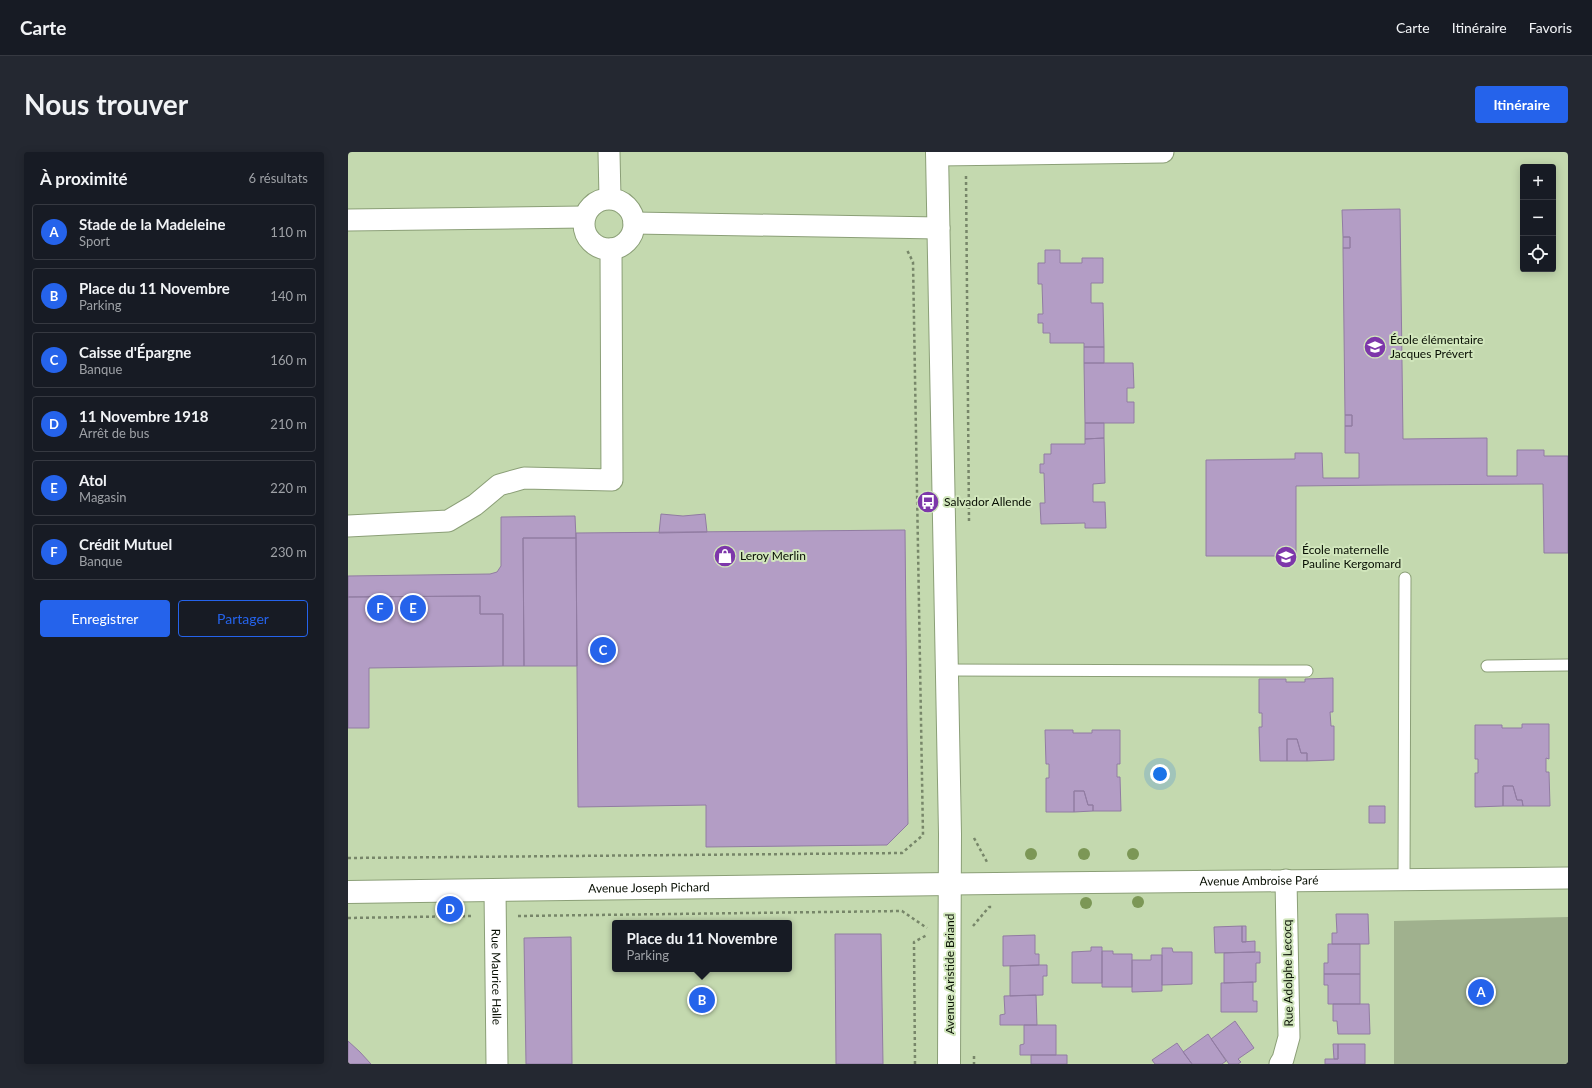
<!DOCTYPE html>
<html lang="fr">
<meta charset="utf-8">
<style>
body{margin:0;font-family:Lato,sans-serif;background:#242831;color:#f1f3f6}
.controls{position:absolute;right:12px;top:12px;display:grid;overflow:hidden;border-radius:4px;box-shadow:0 2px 10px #0003}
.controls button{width:36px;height:36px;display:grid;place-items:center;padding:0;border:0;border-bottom:1px solid #363941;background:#171b24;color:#f1f3f6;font:20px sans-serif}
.you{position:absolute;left:812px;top:622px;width:14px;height:14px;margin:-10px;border:3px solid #fff;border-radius:50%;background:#1a73e8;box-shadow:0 0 0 6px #1a73e833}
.badge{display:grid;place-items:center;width:26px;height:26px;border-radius:50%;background:#2563eb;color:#fff;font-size:13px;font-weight:700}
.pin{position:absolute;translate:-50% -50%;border:2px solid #fff;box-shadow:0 1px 4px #0006}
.popup{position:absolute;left:264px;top:768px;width:180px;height:52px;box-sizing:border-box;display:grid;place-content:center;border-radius:4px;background:#171b24;filter:drop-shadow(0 1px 3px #0005);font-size:13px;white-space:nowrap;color:#9ea1a6}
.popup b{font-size:15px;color:#f1f3f6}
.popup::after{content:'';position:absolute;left:50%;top:100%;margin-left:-8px;border:8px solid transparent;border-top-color:#171b24}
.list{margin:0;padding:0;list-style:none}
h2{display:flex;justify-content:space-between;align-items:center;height:52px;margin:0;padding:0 16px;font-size:17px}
h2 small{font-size:13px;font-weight:400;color:#9ea1a6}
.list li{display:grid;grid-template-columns:26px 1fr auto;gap:12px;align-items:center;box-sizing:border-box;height:56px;margin:0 8px 8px;padding:0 8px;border:1px solid #363941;border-radius:4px}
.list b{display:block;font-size:15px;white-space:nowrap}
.list p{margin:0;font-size:13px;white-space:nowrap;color:#9ea1a6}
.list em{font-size:13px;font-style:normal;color:#9ea1a6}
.actions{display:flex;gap:8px;padding:12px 16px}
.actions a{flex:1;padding:9px 0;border:1px solid #2563eb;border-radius:4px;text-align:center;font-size:14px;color:#2563eb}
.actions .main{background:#2563eb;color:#fff}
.icon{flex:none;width:22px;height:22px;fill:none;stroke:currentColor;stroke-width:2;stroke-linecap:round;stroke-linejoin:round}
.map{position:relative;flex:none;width:1220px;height:912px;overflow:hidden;border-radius:4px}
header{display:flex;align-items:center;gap:24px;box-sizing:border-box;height:56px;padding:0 20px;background:#171b24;border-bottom:1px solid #363941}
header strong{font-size:19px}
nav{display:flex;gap:22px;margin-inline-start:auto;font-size:14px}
.intro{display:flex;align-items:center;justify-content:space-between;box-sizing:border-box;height:96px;padding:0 24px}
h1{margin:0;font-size:28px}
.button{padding:10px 18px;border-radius:4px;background:#2563eb;color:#fff;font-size:14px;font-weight:700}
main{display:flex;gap:24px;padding:0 24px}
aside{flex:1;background:#171b24;border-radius:4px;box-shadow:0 2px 10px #0003}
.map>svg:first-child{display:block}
.green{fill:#a0b18e}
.building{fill:#b39dc5;stroke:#917ca2}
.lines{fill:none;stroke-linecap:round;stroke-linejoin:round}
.service-casing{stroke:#8b9f77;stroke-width:13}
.minor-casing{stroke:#8b9f77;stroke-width:23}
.tertiary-casing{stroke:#8b9f77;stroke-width:24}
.path{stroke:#778669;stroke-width:2.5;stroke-dasharray:3 3;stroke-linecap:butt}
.service{stroke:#fff;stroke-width:11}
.minor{stroke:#fff;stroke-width:21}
.tertiary{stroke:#fff;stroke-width:22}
.tree{fill:#7c9756}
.labels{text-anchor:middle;stroke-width:4;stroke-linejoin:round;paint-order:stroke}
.poi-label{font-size:12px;fill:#080f03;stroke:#d1e6bc;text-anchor:start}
.street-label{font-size:12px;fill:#080f03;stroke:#d1e6bc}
</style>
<header>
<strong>Carte</strong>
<nav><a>Carte</a><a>Itinéraire</a><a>Favoris</a></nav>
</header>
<div class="intro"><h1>Nous trouver</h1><a class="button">Itinéraire</a></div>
<main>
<aside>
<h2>À proximité<small>6 résultats</small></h2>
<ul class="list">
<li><span class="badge">A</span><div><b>Stade de la Madeleine</b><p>Sport</p></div><em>110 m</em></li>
<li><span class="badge">B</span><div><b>Place du 11 Novembre</b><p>Parking</p></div><em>140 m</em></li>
<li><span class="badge">C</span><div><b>Caisse d'Épargne</b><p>Banque</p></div><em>160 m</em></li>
<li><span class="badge">D</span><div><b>11 Novembre 1918</b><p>Arrêt de bus</p></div><em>210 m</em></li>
<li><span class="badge">E</span><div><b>Atol</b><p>Magasin</p></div><em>220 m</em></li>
<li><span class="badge">F</span><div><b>Crédit Mutuel</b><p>Banque</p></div><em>230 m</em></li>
</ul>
<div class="actions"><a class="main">Enregistrer</a><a>Partager</a></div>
</aside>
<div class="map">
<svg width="1220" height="912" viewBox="0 0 1220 912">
<rect width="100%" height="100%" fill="#c4d9af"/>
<path class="green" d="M1220 765V912H1046V769Z"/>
<path class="building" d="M1052 57 1055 287 1139 286V324H1169V298H1196V304H1220V401H1196L1195 332 1040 333 948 334V404H858V308L947 307V301H974L975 326H1011V301H997V274H1004V263H997L995 96H1002V85H995L994 58Z
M995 85H1002V96H995Z
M697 98H712V111H734V106H755V131H743V151H755L756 195H736V191H702V181H695V171H690V162H695L694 132H690V111H697Z
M736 195H756V211H736Z
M736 211H785L786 236H779V250H786V271H737Z
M997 263H1004V274H997Z
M737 271H756V286L737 287Z
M756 286 757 331 745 332V350H757L758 376H737V371L693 372 692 351H697L696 321H692V312H696V302H703V292H737V287Z
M313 362 335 364 357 362 359 380 311 381Z
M227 364 228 386H175L176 514H155V462H132V444L0 445V424L142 422 149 420 153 414V365Z
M557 378 560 672 539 693 358 695V653L230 655 228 381Z
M175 386H228L229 514H176Z
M132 444V462H155V514L21 516V576H0V445Z
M985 526V560H982L983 574H986V608L959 609V601H953L949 587H939V609H912L911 575H914V561H911V527H938V530H957V527Z
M1174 572H1201V607L1198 606V620H1201L1202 654H1175L1174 648H1169L1165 634H1155V654L1127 655V621H1130V607H1127V573H1154V576H1174Z
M697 578H725V581H744V578H772V612H769V625H772L773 659H745V653H740L736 639H726V660H698V626H701V612H698Z
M939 587H949L953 601H959V609H939Z
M1155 634H1165L1169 648H1174L1175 654H1155Z
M726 639H736L740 653H745V659L726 660Z
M1021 654H1037V671H1021Z
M988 762H1020L1021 792H984V781H989Z
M894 774V790L907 789V800L867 801 866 775Z
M894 774H898V790H894Z
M487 782H533L535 912H488Z
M687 783V802H691V813L655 814V784Z
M223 785 224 912H178L176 786Z
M980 792H1012V822H976V811H980Z
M743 795H754V831H724V800L743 799Z
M814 796H824L825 800H844V832L814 833Z
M754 799H765V802H784V835H754Z
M907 800H912V811H908V830L876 831V801Z
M803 803H814V839L784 840V808H803Z
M691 813H699V824H695V843L662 844V814Z
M976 822H1012V852H980V833H976Z
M905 830V849H909V860H873V831Z
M688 843 689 873H652V863L657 862 656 844Z
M985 852H1021L1022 882H990L989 869H985Z
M887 869 906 896 890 907 893 910 890 912H881L863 887Z
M676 873H708V903H672V893L676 892Z
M860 882 878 909 874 912H844L835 900Z
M0 889 12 900 23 912H0Z
M829 891 844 912H807L804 908Z
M985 892H990V907H986Z
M990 892H1017V912H977V907H990Z
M683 903H719V912H683Z"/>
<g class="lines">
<g class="service-casing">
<path id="service" d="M1139 514 1220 513
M599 518 959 519
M1056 727 1057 426"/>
</g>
<g class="minor-casing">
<g id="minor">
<path d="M261 0 262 46"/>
<path d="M589 3 815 0"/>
<circle cx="261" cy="72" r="25"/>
<path d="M0 68 236 65"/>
<path d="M286 71 591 76"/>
<path d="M0 374 100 369 127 353 151 333 176 326 264 328 263 97"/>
<path id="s1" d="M602 732 1220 726"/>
<path id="s2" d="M147 738 149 912"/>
<path d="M932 912 935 907 941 885 938 728"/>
</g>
</g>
<g class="tertiary-casing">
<g id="tertiary">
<path d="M589 0 602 682 601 912"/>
<path id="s3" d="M0 740 602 732"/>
</g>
</g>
<path class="path" d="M618 24 621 369
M626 686 639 710
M0 706 554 701 575 683 565 110 559 98
M170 764 554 759 579 776
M0 766 125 764
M625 774 641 755H644
M626 904V912
M567 912 566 790 579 783"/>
<use href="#service" class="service"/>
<use href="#minor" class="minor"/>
<use href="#tertiary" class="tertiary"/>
</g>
<g class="tree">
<circle cx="683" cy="702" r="6"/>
<circle cx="736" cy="702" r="6"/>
<circle cx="785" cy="702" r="6"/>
<circle cx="790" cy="750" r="6"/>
<circle cx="738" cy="751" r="6"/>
</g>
<defs>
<g id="school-disc" transform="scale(1.15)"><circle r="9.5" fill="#7d37aa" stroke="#d1e6bc"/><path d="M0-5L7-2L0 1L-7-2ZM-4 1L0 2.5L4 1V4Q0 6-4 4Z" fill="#fff"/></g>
<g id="bus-disc" transform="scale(1.15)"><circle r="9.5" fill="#7d37aa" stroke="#d1e6bc"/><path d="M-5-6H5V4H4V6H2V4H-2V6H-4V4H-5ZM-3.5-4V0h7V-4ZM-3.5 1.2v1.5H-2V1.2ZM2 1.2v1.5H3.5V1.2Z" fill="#fff"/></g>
<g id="shop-disc" transform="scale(1.15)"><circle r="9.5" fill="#7d37aa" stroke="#d1e6bc"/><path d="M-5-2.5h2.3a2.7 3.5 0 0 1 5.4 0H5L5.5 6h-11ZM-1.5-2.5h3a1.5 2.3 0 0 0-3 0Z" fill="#fff"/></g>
</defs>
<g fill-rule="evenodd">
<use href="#school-disc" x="1027" y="195"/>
<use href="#bus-disc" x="580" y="350"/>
<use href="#shop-disc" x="377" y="404"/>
<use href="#school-disc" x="938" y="405"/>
</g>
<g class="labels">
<g class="poi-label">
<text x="1042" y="192">École élémentaire<tspan x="1042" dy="14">Jacques Prévert</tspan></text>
<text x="596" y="354">Salvador Allende</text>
<text x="954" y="402">École maternelle<tspan x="954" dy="14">Pauline Kergomard</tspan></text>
<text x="392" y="408">Leroy Merlin</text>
</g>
<g class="street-label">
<text dy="4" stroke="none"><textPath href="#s1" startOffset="309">Avenue Ambroise Paré</textPath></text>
<text dy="4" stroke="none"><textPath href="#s3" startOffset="301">Avenue Joseph Pichard</textPath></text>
<text transform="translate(940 821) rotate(-91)" y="4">Rue Adolphe Lecocq</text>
<text transform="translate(602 822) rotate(-90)" y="4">Avenue Aristide Briand</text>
<text dy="4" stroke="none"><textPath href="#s2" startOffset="87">Rue Maurice Halle</textPath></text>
</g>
</g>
</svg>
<div class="controls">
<button>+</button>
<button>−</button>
<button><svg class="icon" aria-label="locate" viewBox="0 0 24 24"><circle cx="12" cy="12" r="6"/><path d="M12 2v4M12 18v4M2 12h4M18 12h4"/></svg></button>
</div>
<div class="you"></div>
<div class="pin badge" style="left:1133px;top:840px">A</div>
<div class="pin badge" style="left:354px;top:848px">B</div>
<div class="popup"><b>Place du 11 Novembre</b>Parking</div>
<div class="pin badge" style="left:255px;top:498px">C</div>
<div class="pin badge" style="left:102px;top:757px">D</div>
<div class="pin badge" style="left:65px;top:456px">E</div>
<div class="pin badge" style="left:32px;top:456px">F</div>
</div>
</main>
